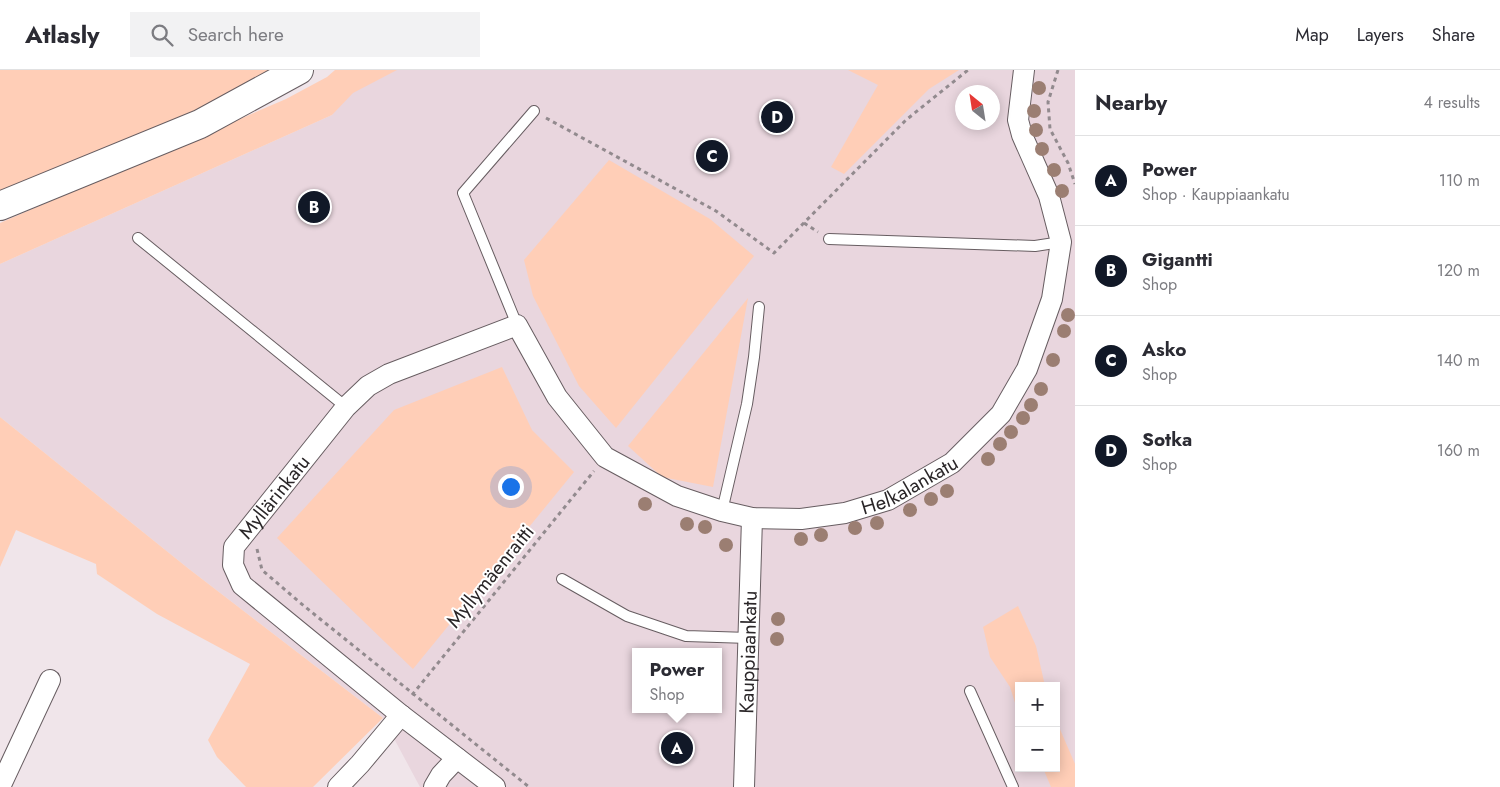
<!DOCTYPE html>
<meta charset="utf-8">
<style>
body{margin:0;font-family:Jost,sans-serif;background:#f2f2f3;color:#2b2b33}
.controls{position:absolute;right:15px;bottom:15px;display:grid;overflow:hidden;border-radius:0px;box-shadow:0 2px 12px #0003}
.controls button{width:45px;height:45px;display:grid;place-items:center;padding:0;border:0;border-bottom:1px solid #e1e1e2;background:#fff;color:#2b2b33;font:25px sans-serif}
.compass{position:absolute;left:955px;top:15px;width:45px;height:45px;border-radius:50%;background:#fff;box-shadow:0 2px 12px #0003;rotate:330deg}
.you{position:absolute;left:510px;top:416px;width:18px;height:18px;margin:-12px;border:4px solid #fff;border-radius:50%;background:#1a73e8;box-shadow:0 0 0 8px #1a73e833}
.badge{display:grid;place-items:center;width:32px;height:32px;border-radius:50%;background:#111827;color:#fff;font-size:16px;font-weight:700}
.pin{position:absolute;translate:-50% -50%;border:2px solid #fff;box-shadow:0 1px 5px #0006}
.popup{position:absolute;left:632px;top:578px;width:90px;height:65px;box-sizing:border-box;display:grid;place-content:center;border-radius:0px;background:#fff;filter:drop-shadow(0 1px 4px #0005);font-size:16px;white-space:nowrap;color:#7c7c81}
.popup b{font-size:19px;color:#2b2b33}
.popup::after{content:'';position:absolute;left:50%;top:100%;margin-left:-10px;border:10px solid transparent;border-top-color:#fff}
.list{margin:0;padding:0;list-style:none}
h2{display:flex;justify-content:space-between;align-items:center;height:65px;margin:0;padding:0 20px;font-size:21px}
h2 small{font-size:16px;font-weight:400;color:#7c7c81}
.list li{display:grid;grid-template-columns:32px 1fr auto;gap:15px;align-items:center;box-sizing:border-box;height:90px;padding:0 20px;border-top:1px solid #e1e1e2}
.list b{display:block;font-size:19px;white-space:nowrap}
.list p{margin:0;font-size:16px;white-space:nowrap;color:#7c7c81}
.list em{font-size:16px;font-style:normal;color:#7c7c81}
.icon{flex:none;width:28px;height:28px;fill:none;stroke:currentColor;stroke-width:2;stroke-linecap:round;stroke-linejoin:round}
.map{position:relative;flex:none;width:1075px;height:717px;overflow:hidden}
header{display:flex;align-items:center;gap:30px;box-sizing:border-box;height:70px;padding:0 25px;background:#fff;border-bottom:1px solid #e1e1e2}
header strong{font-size:24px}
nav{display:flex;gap:28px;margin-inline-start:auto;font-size:18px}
.search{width:350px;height:45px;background:#f2f2f3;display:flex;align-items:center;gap:12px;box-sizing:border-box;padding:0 18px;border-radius:0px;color:#7c7c81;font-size:19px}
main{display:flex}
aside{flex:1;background:#fff}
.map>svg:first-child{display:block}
.built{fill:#e9d6de;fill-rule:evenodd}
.green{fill:#ffceb7}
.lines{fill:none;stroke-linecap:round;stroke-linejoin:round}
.service-casing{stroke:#675d61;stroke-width:12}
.minor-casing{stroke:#675d61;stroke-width:22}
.trunk-casing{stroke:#675d61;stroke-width:30}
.path{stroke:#928a8e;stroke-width:3;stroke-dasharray:4 4;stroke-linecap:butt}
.service{stroke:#fff;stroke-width:10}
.minor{stroke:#fff;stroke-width:20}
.trunk{stroke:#fff;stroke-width:28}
.tree{fill:#9b7e72}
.labels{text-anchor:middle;stroke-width:4;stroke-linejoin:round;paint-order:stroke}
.street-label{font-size:20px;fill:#2a2628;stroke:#fff}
</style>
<header>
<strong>Atlasly</strong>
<div class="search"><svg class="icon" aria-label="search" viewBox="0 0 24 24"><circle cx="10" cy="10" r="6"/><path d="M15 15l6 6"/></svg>Search here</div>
<nav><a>Map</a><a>Layers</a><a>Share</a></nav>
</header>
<main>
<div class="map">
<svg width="1075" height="717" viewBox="0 0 1075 717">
<rect width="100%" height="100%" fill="#f0e5ea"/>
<path class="built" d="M364 0H1075V717H420L383 648 189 499 0 347V194L332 45ZM962 22H992V52H962ZM636 582H718V639H636ZM1019 616H1056V698H1019Z"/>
<path class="green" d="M0 0H273L207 36 0 127Z
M335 0H397L353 23 332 45 0 194V153L286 29 327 7Z
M848 0H959L929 19 844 104 831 97 878 15Z
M609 90 710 149 754 186 616 358 579 316 533 226 524 190Z
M748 228 713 417 662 407 628 376Z
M502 297 532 360 574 402 413 599 277 468 394 340Z
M0 347 189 499 383 648 313 717H246L217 687 208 670 250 594 157 544 97 504 96 494 16 460 0 497Z
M1018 536 1036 576 1045 616H1019V645L1010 617 990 587 983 557Z
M1056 650 1075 694V717H1051L1043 698H1056Z"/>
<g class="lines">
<g class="service-casing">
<path id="service" d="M138 168 346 337
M829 169 1035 176 1061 172
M517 255 463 123 534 41
M722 441 747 334 754 287 759 237
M562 509 627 546 686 566 749 568
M970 621 1013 717"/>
</g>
<g class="minor-casing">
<g id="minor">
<path d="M0 717 50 610"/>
<path d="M338 717 360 694 401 645"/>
<path d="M434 717 441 705 457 688"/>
<path id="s1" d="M495 717 401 645 242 515 233 495 234 477 346 337 368 316 389 304 517 255 557 327 605 387 677 426 722 441 752 448 801 449 845 443 888 430 952 393 1001 344 1027 299 1052 229 1061 172 1049 126 1022 65 1018 50 1024 0"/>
<path id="s2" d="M744 717 752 448"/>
</g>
</g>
<g class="trunk-casing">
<path id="trunk" d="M0 136 200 54 299 0"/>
</g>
<path class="path" d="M1058 0 1048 32 1050 59 1068 93 1075 114
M546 48 716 141 774 183 906 50 968 0
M804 153 818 162
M257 479 262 500 304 536 529 717
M412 625 594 401"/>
<use href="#service" class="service"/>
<use href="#minor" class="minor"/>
<use href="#trunk" class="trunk"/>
</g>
<g class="tree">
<circle cx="1039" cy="18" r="7"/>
<circle cx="1034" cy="41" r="7"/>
<circle cx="1036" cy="60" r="7"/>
<circle cx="1042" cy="79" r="7"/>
<circle cx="1054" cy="100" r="7"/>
<circle cx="1062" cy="121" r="7"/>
<circle cx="1068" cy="245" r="7"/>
<circle cx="1064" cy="261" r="7"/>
<circle cx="1053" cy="290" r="7"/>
<circle cx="1041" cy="319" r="7"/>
<circle cx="1031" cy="335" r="7"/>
<circle cx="1023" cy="348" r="7"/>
<circle cx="1011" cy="362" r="7"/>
<circle cx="1000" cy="374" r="7"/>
<circle cx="988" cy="389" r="7"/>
<circle cx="947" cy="421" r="7"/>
<circle cx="931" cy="429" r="7"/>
<circle cx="645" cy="434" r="7"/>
<circle cx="910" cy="440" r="7"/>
<circle cx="877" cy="453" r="7"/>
<circle cx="687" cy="454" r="7"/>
<circle cx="705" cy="457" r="7"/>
<circle cx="855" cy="458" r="7"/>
<circle cx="821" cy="465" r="7"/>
<circle cx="801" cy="469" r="7"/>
<circle cx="726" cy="475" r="7"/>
<circle cx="778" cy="549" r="7"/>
<circle cx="777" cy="569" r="7"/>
</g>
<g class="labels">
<g class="street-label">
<text dy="7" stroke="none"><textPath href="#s1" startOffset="1218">Helkalankatu</textPath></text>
<text dy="7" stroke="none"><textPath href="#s1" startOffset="428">Myllärinkatu</textPath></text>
<text transform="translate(490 506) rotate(-51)" y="7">Myllymäenraitti</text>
<text dy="7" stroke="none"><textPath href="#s2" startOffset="135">Kauppiaankatu</textPath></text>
</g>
</g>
</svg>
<div class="controls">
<button>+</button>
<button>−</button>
</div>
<svg class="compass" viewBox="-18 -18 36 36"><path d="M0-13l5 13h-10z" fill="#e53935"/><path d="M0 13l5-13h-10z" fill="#7c7c81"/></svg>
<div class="you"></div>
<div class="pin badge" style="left:677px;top:678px">A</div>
<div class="popup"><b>Power</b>Shop</div>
<div class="pin badge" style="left:314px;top:137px">B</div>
<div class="pin badge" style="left:712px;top:86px">C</div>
<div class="pin badge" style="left:777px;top:47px">D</div>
</div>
<aside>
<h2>Nearby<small>4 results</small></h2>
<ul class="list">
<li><span class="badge">A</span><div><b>Power</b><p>Shop · Kauppiaankatu</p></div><em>110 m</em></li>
<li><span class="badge">B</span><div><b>Gigantti</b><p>Shop</p></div><em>120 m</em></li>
<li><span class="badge">C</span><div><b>Asko</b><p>Shop</p></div><em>140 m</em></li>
<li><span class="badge">D</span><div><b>Sotka</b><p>Shop</p></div><em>160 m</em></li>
</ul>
</aside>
</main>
